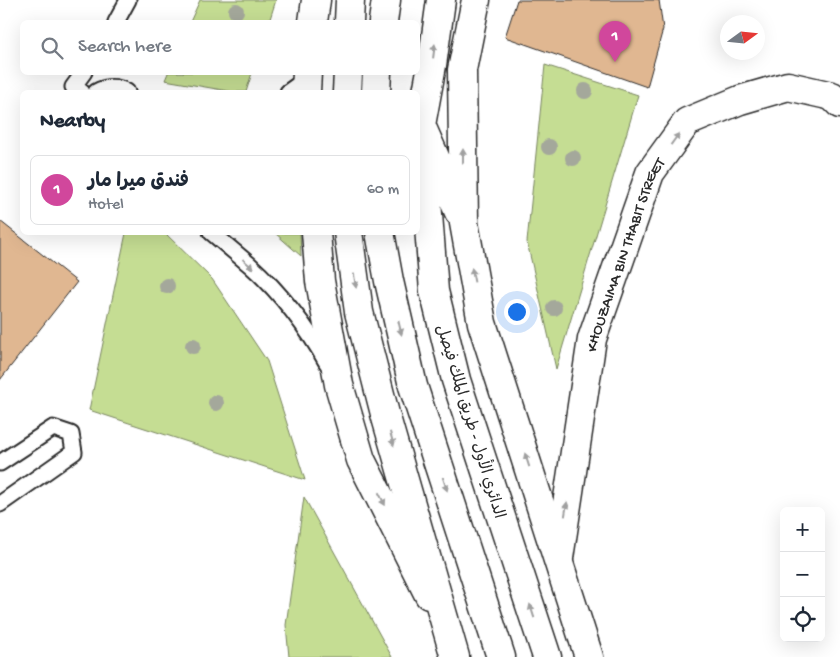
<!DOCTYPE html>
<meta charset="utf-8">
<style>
body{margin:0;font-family:"Gochi Hand","Playpen Sans Arabic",sans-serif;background:#f2f2f3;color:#1f2937}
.controls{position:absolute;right:15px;bottom:15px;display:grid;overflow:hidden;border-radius:8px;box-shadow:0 5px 20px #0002}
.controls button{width:45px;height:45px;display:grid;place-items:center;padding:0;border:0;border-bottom:1px solid #e0e1e3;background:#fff;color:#1f2937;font:25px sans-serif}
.compass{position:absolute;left:720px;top:15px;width:45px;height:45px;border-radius:50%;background:#fff;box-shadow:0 5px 20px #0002;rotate:75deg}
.you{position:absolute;left:516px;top:311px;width:18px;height:18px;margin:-12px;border:4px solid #fff;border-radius:50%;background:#1a73e8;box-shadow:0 0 0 8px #1a73e833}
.badge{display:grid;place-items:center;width:32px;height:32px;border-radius:50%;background:#1f6fb2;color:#fff;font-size:16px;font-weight:700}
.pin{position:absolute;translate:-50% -41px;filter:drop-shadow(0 1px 2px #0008)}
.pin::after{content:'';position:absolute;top:26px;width:18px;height:15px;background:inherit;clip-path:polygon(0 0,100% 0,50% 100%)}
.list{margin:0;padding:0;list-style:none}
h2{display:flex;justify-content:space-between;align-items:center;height:65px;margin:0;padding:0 20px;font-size:21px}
h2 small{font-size:16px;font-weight:400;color:#747a83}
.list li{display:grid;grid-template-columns:32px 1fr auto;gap:15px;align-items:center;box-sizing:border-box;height:70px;margin:0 10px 10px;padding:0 10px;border:1px solid #e0e1e3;border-radius:8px}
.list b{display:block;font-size:19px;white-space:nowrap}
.list p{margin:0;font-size:16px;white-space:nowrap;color:#747a83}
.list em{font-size:16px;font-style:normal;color:#747a83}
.icon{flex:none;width:28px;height:28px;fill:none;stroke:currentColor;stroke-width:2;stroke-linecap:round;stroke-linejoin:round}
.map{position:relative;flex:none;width:840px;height:657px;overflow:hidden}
.search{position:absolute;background:#fff;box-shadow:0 5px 20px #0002;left:20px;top:20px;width:400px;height:55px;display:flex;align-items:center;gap:12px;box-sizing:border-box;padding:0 18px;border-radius:8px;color:#747a83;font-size:19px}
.panel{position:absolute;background:#fff;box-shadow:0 5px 20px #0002;left:20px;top:90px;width:400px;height:145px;border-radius:8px}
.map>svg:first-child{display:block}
.green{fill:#c5dd93;stroke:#78845f}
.building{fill:#e0b791;stroke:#2b2b2b}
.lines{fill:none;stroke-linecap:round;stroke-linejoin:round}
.service-casing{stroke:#2b2b2b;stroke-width:19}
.minor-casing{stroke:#2b2b2b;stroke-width:31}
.secondary-casing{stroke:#2b2b2b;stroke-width:31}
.trunk-casing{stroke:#2b2b2b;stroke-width:31}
.service{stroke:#fff;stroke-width:15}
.minor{stroke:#fff;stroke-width:28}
.secondary{stroke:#fff;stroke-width:28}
.trunk{stroke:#fff;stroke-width:28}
.tree{fill:#a4a89b}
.oneway{fill:#a0a0a0}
.labels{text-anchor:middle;stroke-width:4.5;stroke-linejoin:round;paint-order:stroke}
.street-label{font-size:16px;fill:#2b2b2b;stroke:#fff}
</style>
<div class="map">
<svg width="840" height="657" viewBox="0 0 840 657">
<rect width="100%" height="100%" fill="#fff"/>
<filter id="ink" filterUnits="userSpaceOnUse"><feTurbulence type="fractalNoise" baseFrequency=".02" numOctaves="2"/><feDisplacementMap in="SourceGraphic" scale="10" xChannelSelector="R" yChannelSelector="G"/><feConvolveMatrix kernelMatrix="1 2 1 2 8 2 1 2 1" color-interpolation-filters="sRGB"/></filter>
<g filter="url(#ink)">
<path class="green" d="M200 0H276L269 22H190Z
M545 65 638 95 556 369 527 242Z
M168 73V72L252 73 246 92H234L165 80Z
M126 233H165L212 279 267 361 305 480 89 410Z
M275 233H300L301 256Z
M304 497 392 657H289L286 625Z"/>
<path class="building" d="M517 0H659L663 29 647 87 505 37Z
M0 221 77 282 0 380Z"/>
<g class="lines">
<g class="service-casing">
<path id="service" d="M116 22 128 0
M82 92 73 87 84 72
M96 92C106 86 117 86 127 92
M288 92 306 79
M211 232C224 243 237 254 250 265 279 291 308 328 327 363
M0 463 53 428 71 434 74 452 0 504"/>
</g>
<g class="minor-casing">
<g id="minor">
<path d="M313 22 316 0"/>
<path d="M306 92 307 72"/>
<path d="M316 232 320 281 339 385 361 460 429 595"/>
<path id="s1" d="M559 558 592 339 650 173 687 122 740 100 788 86 832 96 840 104"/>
</g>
</g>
<g class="secondary-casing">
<path id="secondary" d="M476 0 462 70 464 223 482 323 589 657
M349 22 350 0
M347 92 348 72
M423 130 459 212
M348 232 359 312 385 414 455 657"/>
</g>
<g class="trunk-casing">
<path id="trunk" d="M441 0 432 65 421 125 434 291 456 380 547 657
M383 22 386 0
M376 92 377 72
M380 232 389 281 413 386 501 657"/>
</g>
<use href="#service" class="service"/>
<use href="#minor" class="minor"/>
<use href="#secondary" class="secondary"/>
<use href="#trunk" class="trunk"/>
</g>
<g class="tree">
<circle cx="236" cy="11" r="8"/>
<circle cx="585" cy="91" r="8"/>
<circle cx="549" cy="147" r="8"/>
<circle cx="573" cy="158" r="8"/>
<circle cx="167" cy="286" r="8"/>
<circle cx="554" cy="308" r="8"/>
<circle cx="193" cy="346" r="8"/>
<circle cx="216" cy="403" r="8"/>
</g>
<defs><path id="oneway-solid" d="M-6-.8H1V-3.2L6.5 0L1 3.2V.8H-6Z" transform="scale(1.25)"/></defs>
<g class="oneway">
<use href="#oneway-solid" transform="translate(434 51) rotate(-83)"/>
<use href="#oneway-solid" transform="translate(675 139) rotate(-54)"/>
<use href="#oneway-solid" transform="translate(463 156) rotate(-90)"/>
<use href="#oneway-solid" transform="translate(248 264) rotate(42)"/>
<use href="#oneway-solid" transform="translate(473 275) rotate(-101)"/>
<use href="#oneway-solid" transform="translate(355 281) rotate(81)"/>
<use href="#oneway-solid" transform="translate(400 328) rotate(77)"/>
<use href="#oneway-solid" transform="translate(392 439) rotate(74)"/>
<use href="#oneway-solid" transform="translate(527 460) rotate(-108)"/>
<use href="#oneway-solid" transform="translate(445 484) rotate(72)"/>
<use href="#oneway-solid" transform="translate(382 499) rotate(63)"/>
<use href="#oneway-solid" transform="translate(566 509) rotate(-81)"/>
<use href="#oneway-solid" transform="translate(532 611) rotate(-108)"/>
</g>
</g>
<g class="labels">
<g class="street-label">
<text dy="6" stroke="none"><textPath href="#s1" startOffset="312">KHOUZAIMA BIN THABIT STREET</textPath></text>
<text transform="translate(472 421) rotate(73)" y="6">الدائري الأول - طريق الملك فيصل</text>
</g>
</g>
</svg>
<div class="controls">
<button>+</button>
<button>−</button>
<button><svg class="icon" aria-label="locate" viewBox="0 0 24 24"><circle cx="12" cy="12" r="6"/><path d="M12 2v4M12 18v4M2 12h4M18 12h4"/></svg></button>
</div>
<svg class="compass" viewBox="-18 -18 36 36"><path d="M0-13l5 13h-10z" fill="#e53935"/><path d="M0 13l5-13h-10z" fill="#747a83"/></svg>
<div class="you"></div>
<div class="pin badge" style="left:615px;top:62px;background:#d1479c">1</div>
<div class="search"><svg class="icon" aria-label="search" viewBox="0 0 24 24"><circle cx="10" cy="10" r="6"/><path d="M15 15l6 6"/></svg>Search here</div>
<section class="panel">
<h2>Nearby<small></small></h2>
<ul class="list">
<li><span class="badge" style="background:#d1479c">1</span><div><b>فندق ميرا مار</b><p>Hotel</p></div><em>60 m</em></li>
</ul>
</section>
</div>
